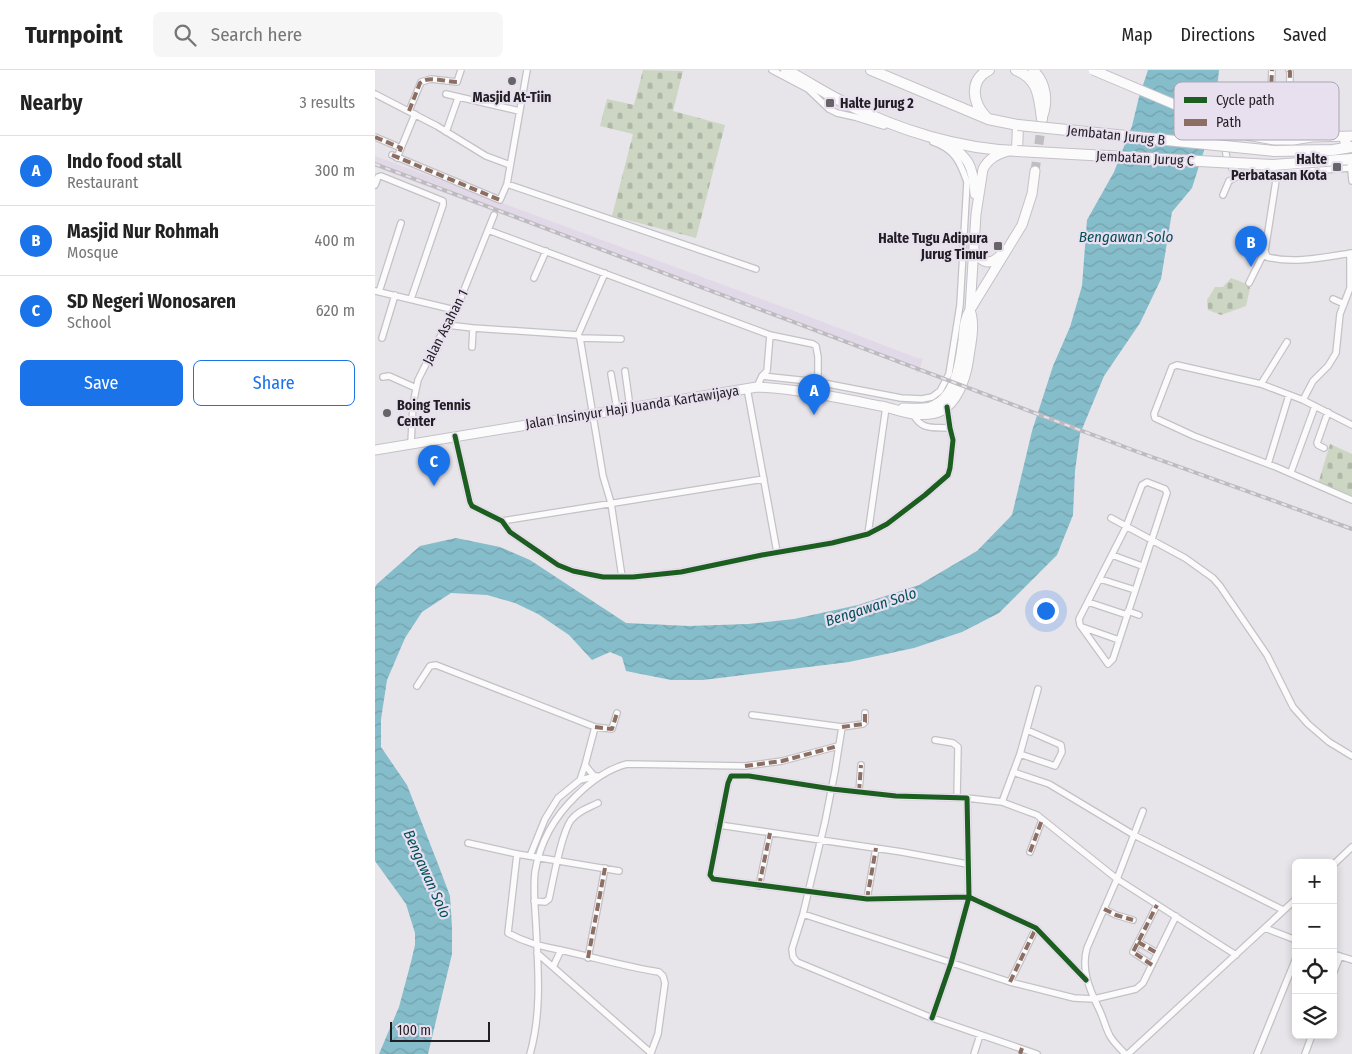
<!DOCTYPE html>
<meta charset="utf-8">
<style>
body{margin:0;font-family:"Fira Sans Condensed",sans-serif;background:#f6f6f6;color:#222}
.controls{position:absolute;right:15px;bottom:15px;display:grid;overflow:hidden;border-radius:8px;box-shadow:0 2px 8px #0003}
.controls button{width:45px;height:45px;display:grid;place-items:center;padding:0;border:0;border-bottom:1px solid #e0e0e0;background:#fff;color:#222;font:25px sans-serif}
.scale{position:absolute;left:15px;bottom:12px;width:100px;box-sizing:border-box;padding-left:5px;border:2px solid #211e24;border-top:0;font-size:14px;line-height:18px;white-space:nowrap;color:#211e24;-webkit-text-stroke:4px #e8e0ee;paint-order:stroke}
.you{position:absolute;left:670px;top:540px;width:18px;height:18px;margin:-12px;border:4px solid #fff;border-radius:50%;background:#1a73e8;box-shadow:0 0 0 8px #1a73e833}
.badge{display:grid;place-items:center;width:32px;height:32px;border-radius:50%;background:#1a73e8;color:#fff;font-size:16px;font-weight:700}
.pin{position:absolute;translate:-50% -41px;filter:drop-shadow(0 1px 2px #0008)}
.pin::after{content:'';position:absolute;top:26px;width:18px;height:15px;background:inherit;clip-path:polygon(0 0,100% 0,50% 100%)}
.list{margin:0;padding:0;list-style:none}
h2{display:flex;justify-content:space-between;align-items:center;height:65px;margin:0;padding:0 20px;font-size:21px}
h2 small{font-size:16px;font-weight:400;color:#767676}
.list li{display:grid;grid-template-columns:32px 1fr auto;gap:15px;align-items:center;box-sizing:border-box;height:70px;padding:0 20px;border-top:1px solid #e0e0e0}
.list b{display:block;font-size:19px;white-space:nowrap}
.list p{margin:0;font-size:16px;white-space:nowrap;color:#767676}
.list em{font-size:16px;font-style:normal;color:#767676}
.actions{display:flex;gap:10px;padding:15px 20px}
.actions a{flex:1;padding:11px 0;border:1px solid #1a73e8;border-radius:8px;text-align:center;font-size:18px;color:#1a73e8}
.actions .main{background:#1a73e8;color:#fff}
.icon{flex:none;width:28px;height:28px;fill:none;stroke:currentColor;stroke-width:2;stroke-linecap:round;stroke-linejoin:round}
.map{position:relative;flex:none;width:977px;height:984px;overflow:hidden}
header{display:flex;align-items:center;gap:30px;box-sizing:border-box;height:70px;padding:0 25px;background:#fff;border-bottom:1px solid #e0e0e0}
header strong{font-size:24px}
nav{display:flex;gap:28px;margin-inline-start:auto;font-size:18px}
.search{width:350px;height:45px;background:#f6f6f6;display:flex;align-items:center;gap:12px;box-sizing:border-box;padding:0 18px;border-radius:8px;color:#767676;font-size:19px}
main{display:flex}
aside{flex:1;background:#fff}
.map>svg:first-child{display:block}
.built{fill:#e1d9e7}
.cemetery{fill:url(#cemetery-stones)}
.water{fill:url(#water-waves)}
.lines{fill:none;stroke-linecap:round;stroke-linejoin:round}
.secondary-tunnel{stroke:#bfbcc2;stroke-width:9;stroke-dasharray:9 4.5;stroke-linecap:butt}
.street-casing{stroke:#c4c1c7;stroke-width:8}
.secondary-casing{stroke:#c4c1c7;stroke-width:11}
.primary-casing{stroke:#c4c1c7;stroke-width:11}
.highway-casing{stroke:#c4c1c7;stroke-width:12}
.street{stroke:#fbfbfc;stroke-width:5.5}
.secondary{stroke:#fbfbfc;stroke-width:9}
.primary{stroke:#fbfbfc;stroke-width:9}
.highway{stroke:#fbfbfc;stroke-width:10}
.rail-casing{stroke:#bcbbbd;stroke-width:4}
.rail{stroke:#e8e0ee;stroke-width:2;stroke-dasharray:5.5;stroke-linecap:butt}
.secondary-bridge-casing{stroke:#c4c1c7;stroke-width:11;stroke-linecap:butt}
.highway-bridge-casing{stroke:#c4c1c7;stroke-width:12;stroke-linecap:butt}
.secondary-bridge{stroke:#fbfbfc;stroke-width:9}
.highway-bridge{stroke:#fbfbfc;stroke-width:10}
.quiet{stroke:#8d6e63;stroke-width:4;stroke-dasharray:8 4;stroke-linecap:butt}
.cycleway-casing{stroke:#e8e0ee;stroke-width:8}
.cycleway{stroke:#1b5e20;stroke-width:5}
.poi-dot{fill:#666369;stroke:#e8e0ee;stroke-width:2}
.labels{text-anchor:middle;stroke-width:4.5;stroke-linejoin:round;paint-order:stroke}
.poi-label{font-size:14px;font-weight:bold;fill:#211e24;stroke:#e8e0ee;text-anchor:start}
.street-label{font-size:14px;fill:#211e24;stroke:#e8e0ee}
.water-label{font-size:15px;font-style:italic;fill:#024e5a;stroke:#e8e0ee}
.key{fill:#e8e0ee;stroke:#aca6b1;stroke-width:1}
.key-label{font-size:14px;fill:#211e24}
</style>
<header>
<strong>Turnpoint</strong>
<div class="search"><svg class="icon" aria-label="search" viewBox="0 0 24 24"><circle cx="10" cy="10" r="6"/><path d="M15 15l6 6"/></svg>Search here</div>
<nav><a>Map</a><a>Directions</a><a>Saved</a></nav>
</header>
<main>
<aside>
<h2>Nearby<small>3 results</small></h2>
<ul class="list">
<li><span class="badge">A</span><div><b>Indo food stall</b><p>Restaurant</p></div><em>300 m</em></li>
<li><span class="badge">B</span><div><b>Masjid Nur Rohmah</b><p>Mosque</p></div><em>400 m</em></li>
<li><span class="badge">C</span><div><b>SD Negeri Wonosaren</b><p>School</p></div><em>620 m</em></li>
</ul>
<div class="actions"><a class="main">Save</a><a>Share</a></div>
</aside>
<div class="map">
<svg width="977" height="984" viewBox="0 0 977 984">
<defs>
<pattern id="cemetery-stones" width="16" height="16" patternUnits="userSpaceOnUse" patternTransform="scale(1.25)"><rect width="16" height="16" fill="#ccd6c3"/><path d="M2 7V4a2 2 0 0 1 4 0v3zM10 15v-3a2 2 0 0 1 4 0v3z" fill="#afb7a7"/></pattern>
<pattern id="water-waves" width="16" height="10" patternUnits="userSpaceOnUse" patternTransform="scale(1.25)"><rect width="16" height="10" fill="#86bdca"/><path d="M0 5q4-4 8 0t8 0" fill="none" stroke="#73a2ad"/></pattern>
</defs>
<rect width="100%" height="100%" fill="#e7e4ea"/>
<path class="built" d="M0 86 435 247 542 288 548 289 543 303 538 299 431 258 0 97Z"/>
<path class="cemetery" d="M268 0 308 1 298 41 350 55 321 168 237 146 258 64 225 56 232 29 259 35Z
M856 208 872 214 875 218 871 236 846 245 833 240 832 230 840 217H848Z
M955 374 977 384V426L943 414Z"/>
<path class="water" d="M773 0H844L839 49 817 118 797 142 786 209 765 253 729 306 705 364 700 401 698 445 682 485 624 543 587 562 539 578 474 592 328 610H296L251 601 247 587 235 582 217 590 194 565 163 544 140 533 112 525 76 523 47 542 30 568 12 610 6 649V677L32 715 63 794 75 826 77 857V884L53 984H4L24 937 36 892 40 875V863L31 834 0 791V517L2 514 45 476 81 468 125 477 155 490 251 553 314 556 373 554 419 549 483 535 544 515 602 481 637 445 657 361 678 296 695 257 707 216 712 150 739 102 757 56 764 27Z"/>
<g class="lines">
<path class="secondary-tunnel" d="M660 101 667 52"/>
<g class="street-casing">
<path id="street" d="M397 0 433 19 454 39 462 43 480 47 509 56
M914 0 915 2 914 60 915 64
M0 24 62 56 111 86 135 95
M71 24 144 41
M915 24 930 27
M34 41 46 12 56 9 82 12 86 0
M850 47 894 61 928 66
M894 61 897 0
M71 62 83 28
M0 67 26 78 22 88
M26 78 40 44
M17 85 125 130 132 114 152 0
M975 89 977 111
M863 106C847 89 845 67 863 51
M132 114 381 199
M0 115 3 107 6 106 68 131V135L36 229
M848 125 854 111 863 106 976 98
M113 160 395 265 392 301 387 306 382 317
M890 181 892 187C920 194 949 187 977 183
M159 208 171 181
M874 213 890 181 902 104
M0 221 80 240
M4 222 26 153
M958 229 969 234
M72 255 98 258 203 265 205 268 246 269
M203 265 230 203
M395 265 438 274 441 276 443 287V324
M7 268 20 225
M205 268 228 406 236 433 247 507
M97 277 98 258
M250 301 255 337
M236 304 242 339
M387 306 443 312 526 328 547 329 557 327 565 321 574 304 585 235 592 112C585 91 579 79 558 72
M8 307 14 306 41 318
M886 314 912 272
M372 318 402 482
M928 330 938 311 953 296 961 283 965 244 975 218V183
M538 344C547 361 558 357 575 358
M977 355 928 330 886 314 802 295 797 297 779 344 780 348 819 366 901 397 977 430
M80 366 95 432 97 436 127 451 135 462 183 495 198 501 228 507H258L306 502 387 485 457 473 493 464 512 454 550 425 573 405 575 398 578 370 575 358 572 337
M36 373 38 334 43 310 58 280 85 230 119 145
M949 378 943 375 942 373 953 342
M893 394 914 325
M916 402 940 336
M772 412 790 419 792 423 738 589 733 594 705 555 704 549 751 457 767 415Z
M736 448 810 488 838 508 845 516 892 585 918 637 933 654 954 672 977 686
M127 451 389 409
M493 464 511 337
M737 485 767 496
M725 509 760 520
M713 532 752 545
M753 541 764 545
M707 557 744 570
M42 616 55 596 61 595 220 657 210 695 219 706
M377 645 467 657 460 701 450 752 428 844 417 879 418 887 422 892 557 948 662 984
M220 657 237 659 242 643
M467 657 488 654 490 652V643
M560 670 578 673 583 677 582 728
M645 684 680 696 687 682 686 675 652 660
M638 702 674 714 759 765 908 840
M205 710 210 695
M484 722 486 695
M592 728 627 732 662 745 742 809 861 885
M627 732 645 684 663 619
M344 755 527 782 592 794
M93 773 142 784
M655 782 667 750
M155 786 170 749 183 728 205 710 222 706
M958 795 977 777
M384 816 395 763
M492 829 501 778
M159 831 170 832 174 829C178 811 186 764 196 750 203 741 213 738 223 733
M729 839 741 845 758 850
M428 844 635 912 699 928 719 929 761 919 768 913 801 846
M890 858 921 870
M763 872 782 883
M162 883 276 983 283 964 290 913 288 906 284 902C251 897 218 887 185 880 166 876 151 873 133 863L142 784 244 801
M958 884 977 890
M213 888 230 798
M777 895 758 882 782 835
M178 897 186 880
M958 904 965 886
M635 912 661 858
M557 948 576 893 594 827 592 728 521 726 457 719 374 706H356L353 713 335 805 338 809 492 829 594 827 661 858 711 910
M155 984C167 942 163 898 161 855 160 837 158 819 160 802 165 772 179 747 201 726 215 712 232 699 252 694L370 696 407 691 463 676
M599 984 605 965
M750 984C745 978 739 973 735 966 730 957 728 946 723 937 714 918 706 899 712 878L742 809 768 741
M753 984 921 829
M882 984 921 888
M930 984 937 965"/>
</g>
<g class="secondary-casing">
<path id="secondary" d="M658 0C671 12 674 31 667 48
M872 65 899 70H918L937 67 977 66
M599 180C608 195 615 196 628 183
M595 240 647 155 657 124 660 101"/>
</g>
<g class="primary-casing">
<path id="primary" d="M571 71C594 89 598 94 600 124
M528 338C537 338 547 339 555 337 581 329 585 293 588 270 589 260 589 249 595 240
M0 380 382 317C424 319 465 328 506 336 517 338 528 343 539 344 548 345 558 345 566 341 582 333 590 310 593 293 595 277 601 256 595 240L601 144 608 99C614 88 621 85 633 81"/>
</g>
<g class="highway-casing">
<path id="highway" d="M411 0C432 11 451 24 472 34 523 60 584 79 642 81L643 55 613 49 496 0
M641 0C664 9 664 27 667 49
M611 47C597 32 594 10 614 0
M970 67 971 78
M899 81 958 80 977 77
M898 95 977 89"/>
</g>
<use href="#street" class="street"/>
<use href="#secondary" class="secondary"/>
<use href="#primary" class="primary"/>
<use href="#highway" class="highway"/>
<g class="rail-casing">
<path id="rail" d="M0 94 763 382 977 459"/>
</g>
<use href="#rail" class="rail"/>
<g class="secondary-bridge-casing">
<path id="secondary-bridge" d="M718 0 872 65"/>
</g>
<g class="highway-bridge-casing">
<path id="highway-bridge" d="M643 55 899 81
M642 81 898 95"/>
</g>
<use href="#secondary-bridge" class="secondary-bridge"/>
<use href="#highway-bridge" class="highway-bridge"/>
<path class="quiet" d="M914 0 915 2 914 60 915 64
M915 24 930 27
M34 41 45 13C54 5 70 12 82 12
M894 61 897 0
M0 67 26 78 22 88
M17 85 125 130
M220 657 237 659 242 643
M467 657 488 654 490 652V643
M370 696 407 691 463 676
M484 722 486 695
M655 782 667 750
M384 816 395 763
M492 829 501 778
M729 839 741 845 758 850
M763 872 782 883
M213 888 230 798
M777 895 758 882 782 835
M635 912 661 858
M645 984 647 978"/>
<g class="cycleway-casing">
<path id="cycleway" d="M80 366 95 432 97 436 127 451 135 462 183 495 198 501 228 507H258L306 502 387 485 457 473 493 464 512 454 550 425 573 405 575 398 578 370 575 358 572 337
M557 948 576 893 594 827 592 728 521 726 457 719 374 706H356L353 713 335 805 338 809 492 829 594 827 661 858 711 910"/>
</g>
<use href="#cycleway" class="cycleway"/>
</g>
<g class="poi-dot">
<circle cx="137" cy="11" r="5"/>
<rect x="450" y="28" width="10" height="10" rx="2.5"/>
<rect x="957" y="92" width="10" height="10" rx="2.5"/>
<rect x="618" y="171" width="10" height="10" rx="2.5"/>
<circle cx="12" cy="343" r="5"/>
</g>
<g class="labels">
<g class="poi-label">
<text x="137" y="32" text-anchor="middle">Masjid At-Tiin</text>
<text x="465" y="38">Halte Jurug 2</text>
<text x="952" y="94" text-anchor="end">Halte<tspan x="952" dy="16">Perbatasan Kota</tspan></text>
<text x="613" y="173" text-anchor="end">Halte Tugu Adipura<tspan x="613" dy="16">Jurug Timur</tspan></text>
<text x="22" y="340">Boing Tennis<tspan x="22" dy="16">Center</tspan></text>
</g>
<g class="street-label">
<text transform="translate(741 65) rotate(6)" y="5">Jembatan Jurug B</text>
<text transform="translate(770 88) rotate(3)" y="5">Jembatan Jurug C</text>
<text transform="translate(70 257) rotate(-63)" y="5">Jalan Asahan 1</text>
<text transform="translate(257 337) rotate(-9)" y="5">Jalan Insinyur Haji Juanda Kartawijaya</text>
</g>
<g class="water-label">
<text x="751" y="172">Bengawan Solo</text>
<text transform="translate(496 537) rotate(-18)" y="5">Bengawan Solo</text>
<text transform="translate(52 804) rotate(66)" y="5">Bengawan Solo</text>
</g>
</g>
<rect x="799" y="12" width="165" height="58" rx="8" class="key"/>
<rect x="809" y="27" width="23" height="6" fill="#1b5e20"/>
<rect x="809" y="49" width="23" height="7" fill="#8d6e63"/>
<g class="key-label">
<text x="841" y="35">Cycle path</text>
<text x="841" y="57">Path</text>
</g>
</svg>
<div class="controls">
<button>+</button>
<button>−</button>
<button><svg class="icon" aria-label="locate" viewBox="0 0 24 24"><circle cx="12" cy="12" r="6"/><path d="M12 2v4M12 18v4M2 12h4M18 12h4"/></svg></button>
<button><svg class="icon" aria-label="layers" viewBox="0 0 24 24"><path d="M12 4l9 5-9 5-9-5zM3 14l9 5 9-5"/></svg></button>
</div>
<div class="scale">100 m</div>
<div class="you"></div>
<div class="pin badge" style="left:439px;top:345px">A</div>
<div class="pin badge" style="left:876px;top:197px">B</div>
<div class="pin badge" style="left:59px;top:416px">C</div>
</div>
</main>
